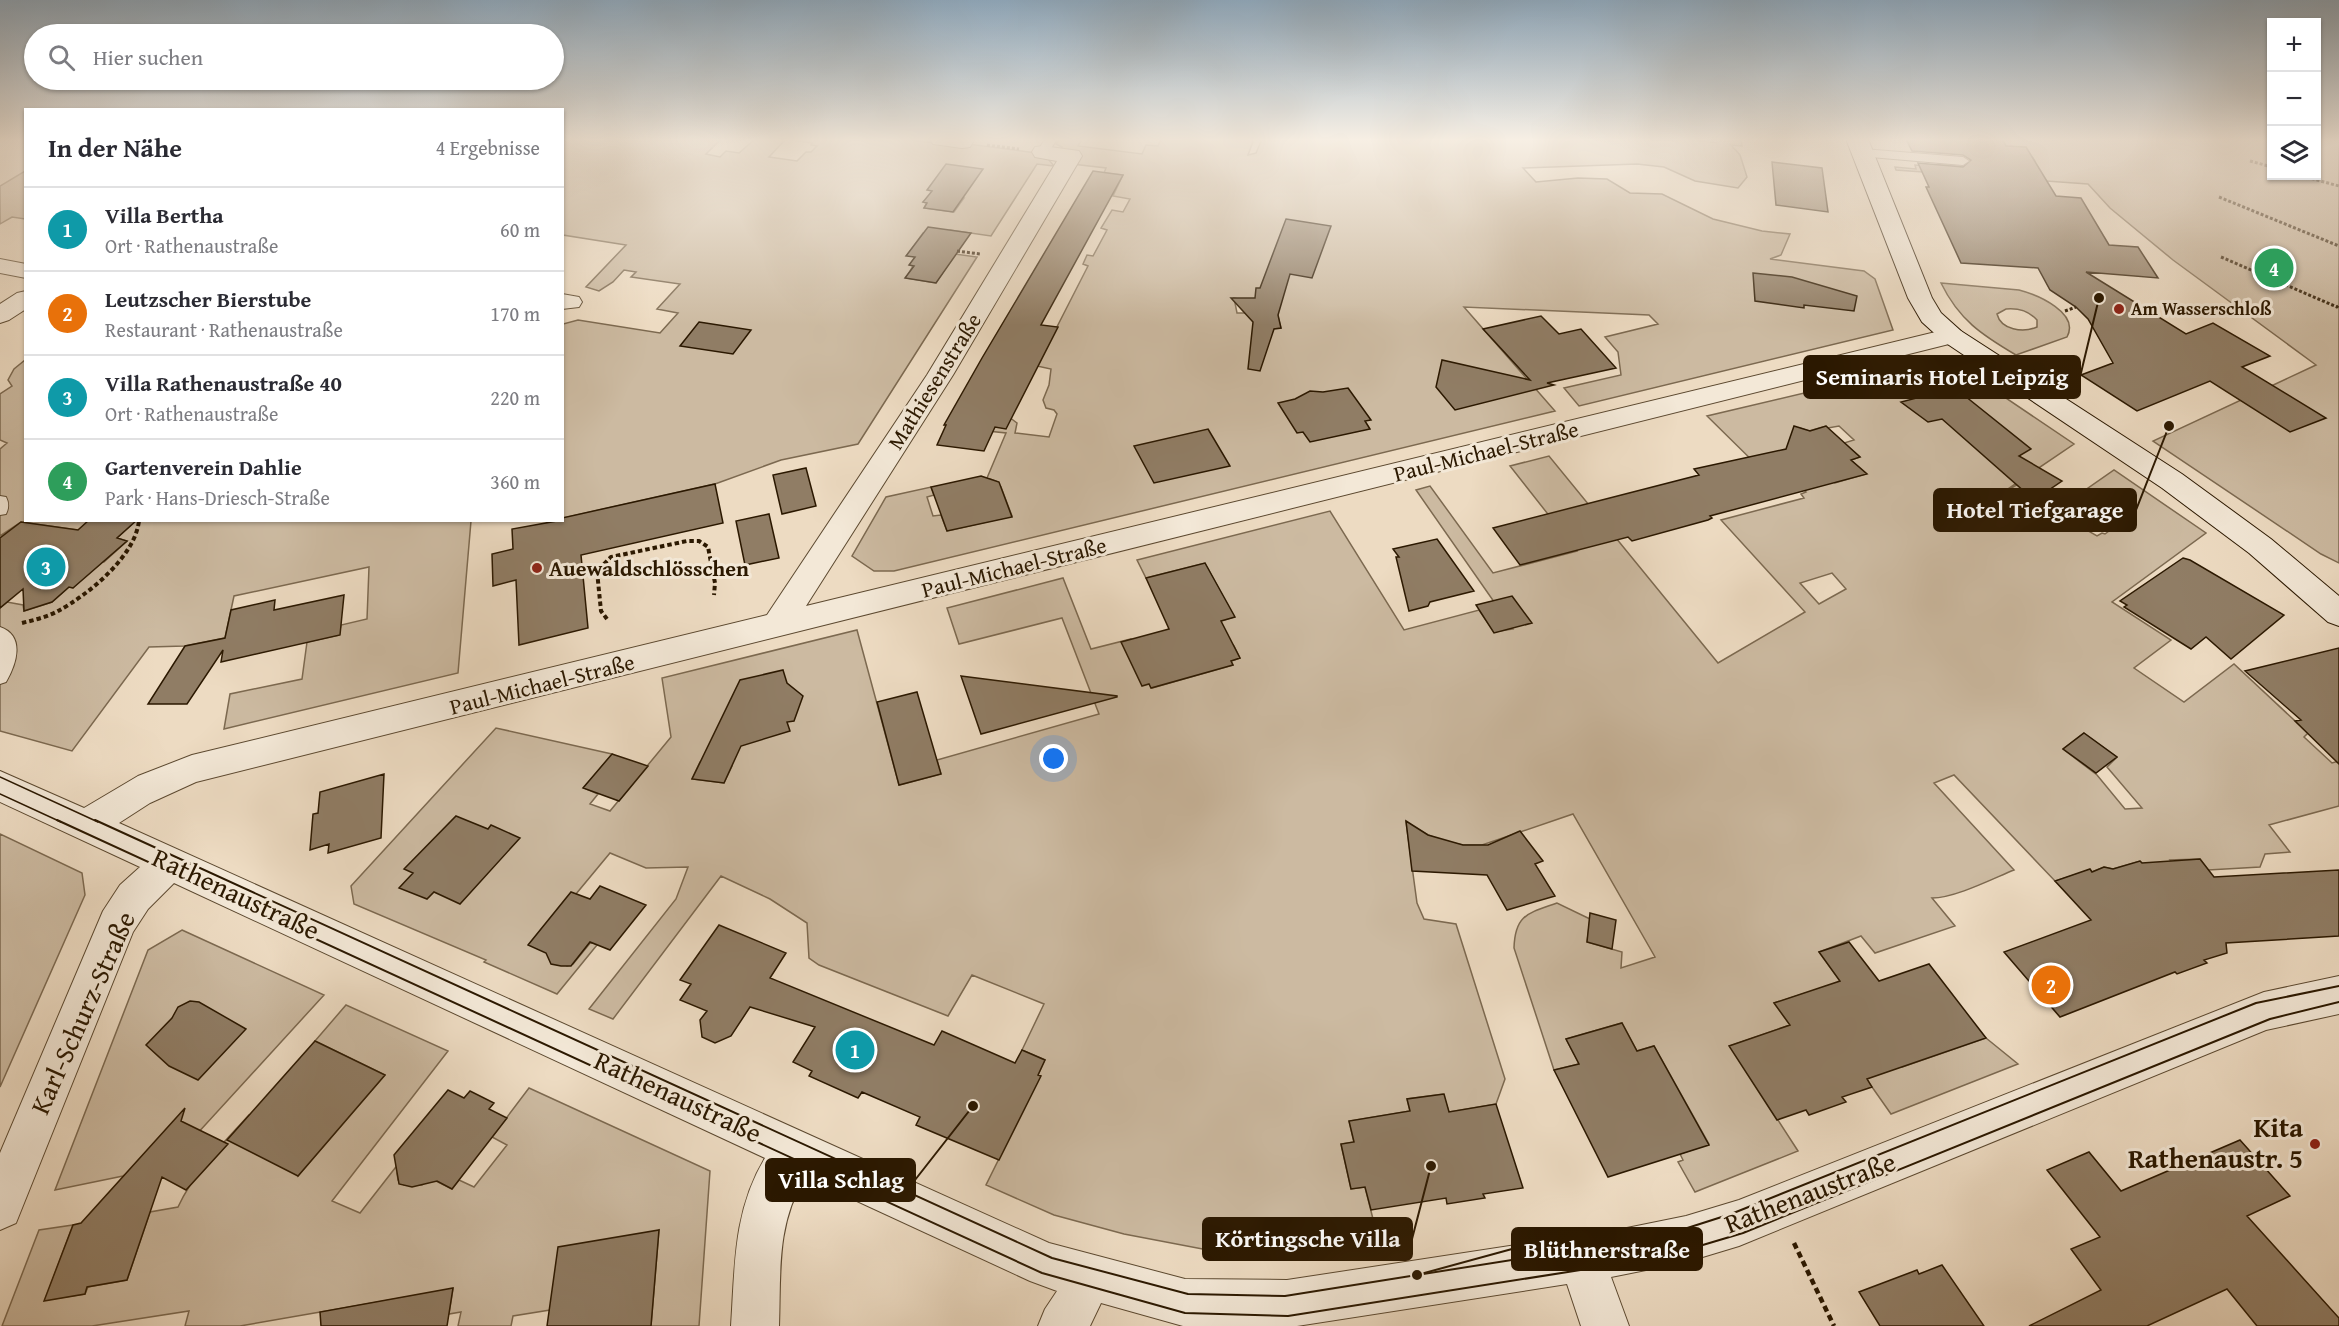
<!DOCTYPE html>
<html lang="de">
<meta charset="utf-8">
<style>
body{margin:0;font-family:"Gentium Book Plus",serif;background:#f7f7f7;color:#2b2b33}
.controls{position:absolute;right:18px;top:18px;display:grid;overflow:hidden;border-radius:0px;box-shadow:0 2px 4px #0004}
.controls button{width:54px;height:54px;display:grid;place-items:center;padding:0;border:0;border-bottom:2px solid #e1e1e2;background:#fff;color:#2b2b33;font:30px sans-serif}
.you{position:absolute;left:1054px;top:759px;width:21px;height:21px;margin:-15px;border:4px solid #fff;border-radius:50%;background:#1a73e8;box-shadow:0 0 0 9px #1a73e833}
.badge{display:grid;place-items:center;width:39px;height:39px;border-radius:50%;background:#0b8043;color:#fff;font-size:20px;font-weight:700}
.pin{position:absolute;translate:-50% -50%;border:3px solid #fff;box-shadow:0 2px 6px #0006}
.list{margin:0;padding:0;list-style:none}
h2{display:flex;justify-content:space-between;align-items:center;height:78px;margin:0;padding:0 24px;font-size:26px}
h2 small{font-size:20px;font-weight:400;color:#7c7c81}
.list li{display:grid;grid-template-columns:39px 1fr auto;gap:18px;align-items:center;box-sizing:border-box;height:84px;padding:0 24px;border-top:2px solid #e1e1e2}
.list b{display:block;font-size:22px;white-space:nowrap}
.list p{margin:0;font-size:20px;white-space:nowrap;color:#7c7c81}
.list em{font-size:20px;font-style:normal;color:#7c7c81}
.icon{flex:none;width:33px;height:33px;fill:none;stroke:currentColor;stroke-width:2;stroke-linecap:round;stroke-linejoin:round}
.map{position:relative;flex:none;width:2339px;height:1326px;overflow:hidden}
.search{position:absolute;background:#fff;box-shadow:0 2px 4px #0004;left:24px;top:24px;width:540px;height:66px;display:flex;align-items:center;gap:15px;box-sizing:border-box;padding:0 21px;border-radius:33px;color:#7c7c81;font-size:22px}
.panel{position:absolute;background:#fff;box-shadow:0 2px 4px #0004;left:24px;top:108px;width:540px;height:414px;border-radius:0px}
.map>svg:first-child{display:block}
.green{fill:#ccbaa1;stroke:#7c6950;stroke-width:1.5;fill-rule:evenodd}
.building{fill:#907d65;stroke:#2b1800;stroke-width:1.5}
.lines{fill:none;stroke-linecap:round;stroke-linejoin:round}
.service-casing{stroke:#5c4930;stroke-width:2}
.minor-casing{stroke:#5c4930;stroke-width:2}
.secondary-casing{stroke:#2b1800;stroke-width:2}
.path-far2{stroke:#2b1800;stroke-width:3;stroke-dasharray:3 2;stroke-linecap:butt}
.path-far1{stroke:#2b1800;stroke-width:4;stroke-dasharray:4.5 3;stroke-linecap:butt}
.path{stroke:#2b1800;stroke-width:4.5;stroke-dasharray:6 4;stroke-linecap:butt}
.service{fill:#f3e8d7;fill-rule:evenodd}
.minor{fill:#f3e8d7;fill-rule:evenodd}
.secondary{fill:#f3e8d7;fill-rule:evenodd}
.tram-far1{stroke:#2b1800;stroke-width:1.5}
.tram{stroke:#2b1800;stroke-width:2}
.poi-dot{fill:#8f2418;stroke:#f3e8d7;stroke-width:2}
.labels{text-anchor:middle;stroke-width:6;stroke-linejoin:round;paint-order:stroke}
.far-poi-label{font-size:18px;font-weight:bold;fill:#2b1800;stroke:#f3e8d7;text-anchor:start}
.street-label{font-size:22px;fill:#2b1800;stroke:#f3e8d7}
.poi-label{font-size:22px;font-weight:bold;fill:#2b1800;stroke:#f3e8d7;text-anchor:start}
.near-street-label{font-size:27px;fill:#2b1800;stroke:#f3e8d7}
.near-poi-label{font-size:27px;font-weight:bold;fill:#2b1800;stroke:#f3e8d7;text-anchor:end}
.leader{fill:none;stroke:#2b1800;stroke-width:2}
.callout-dot{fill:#2b1800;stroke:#f3e8d7;stroke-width:2}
.callout{fill:#2b1800;stroke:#2b1800;stroke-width:2}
.callout-label{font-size:24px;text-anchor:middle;font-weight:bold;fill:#fff}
</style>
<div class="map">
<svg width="2339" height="1326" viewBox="0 0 2339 1326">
<rect width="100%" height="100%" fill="#eddbc2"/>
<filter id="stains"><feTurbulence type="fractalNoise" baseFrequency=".00333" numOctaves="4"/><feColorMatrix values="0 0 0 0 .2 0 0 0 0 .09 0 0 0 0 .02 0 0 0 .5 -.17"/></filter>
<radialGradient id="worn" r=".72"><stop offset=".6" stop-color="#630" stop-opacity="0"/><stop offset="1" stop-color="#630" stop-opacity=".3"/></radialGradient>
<path class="green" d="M562 139H721L706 154 720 157 726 151 739 153 755 139H904L965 147 968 144 1044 154 1054 166 1037 164 991 236 950 230 945 236 923 233 907 255 915 257 910 265 913 266 906 278 936 283 955 254 977 257 858 444 781 460 715 484 563 518V324L578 320 660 333 678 313 657 309 680 284 631 277 636 272 624 270 613 282 599 291 586 287 626 245 563 235ZM786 139 812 143 811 145 817 146 811 152H806L797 161 769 157ZM933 194 963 198H964L954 212 924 208 927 203 923 202Z
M1060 139H1082L1078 146 1142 154 1146 145 1158 146 1160 141 1167 139H1254L1248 155 1256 153 1262 139H1689L1717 143V139H1741L1742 146 1731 145 1740 155 1747 177 1738 188 1695 181 1664 167 1637 164 1523 168 1536 182 1578 178 1607 179 1630 193 1662 194 1713 219 1762 231 1790 234 1781 255 1770 259 1864 271 1875 279 1893 330 1579 406 1564 388 1621 375 1618 352 1605 337 1658 324 1649 315 1464 307 1555 411 894 571H874L852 556 886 497 931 487 934 495 927 497 933 516 941 515 947 531 1012 516 1001 487 999 488 996 481 987 478 1006 433 968 429 1005 414 1017 423 1015 433 1049 437 1057 414 1054 410 1046 408 1043 400 1049 385 1051 369 1037 366 1088 266 1083 264 1087 255 1093 256 1107 230 1101 228 1112 210 1123 212 1130 199 1113 196 1123 175 1104 173 1106 168 1072 164 1061 150 1062 147 1056 144ZM1234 298 1276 308 1281 328 1261 329 1255 313H1237Z
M2002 139H2271L2272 176H2316L2317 139H2339V563L2321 554 2153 441 2316 365 2173 260 2110 208 2088 184 1896 170 1895 167 1916 169 1915 165 1939 167 1938 164 1967 167 2035 161 2026 148 2006 146Z
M25 171V219L12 217 0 224V186Z
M1941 283 2019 290C2038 295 2080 313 2067 337L2016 355C1982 335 1959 320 1941 283ZM2006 309C2017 308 2029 311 2037 320V327C2023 333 2001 330 1997 314Z
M25 360 26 520 89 521 78 530 21 522 0 536V449L7 443 0 440V394L12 386 8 380 14 369Z
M1939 361 1957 365 2074 444 1993 499 2018 484 2088 525 2083 528 2097 536 2102 533 2105 534 2125 519 2081 493 2114 470 2206 533 2112 602 2171 640 2134 668 2184 702 2234 664 2308 733 2304 737 2332 763 2339 761V806L2269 825 2290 852 2265 854 2260 867 2208 870 2200 859 2170 860 2196 892 2178 900 2140 861 2113 869 2104 867 2092 872 2090 870 2055 881 1954 775 1934 783 2014 870C1992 879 1955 898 1932 898L1955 926 1875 953 1861 936 1819 952 1902 1067 1986 1038 2018 1064 1891 1114 1806 993 1774 1003 1790 1025 1730 1046 1798 1151 1695 1192 1678 1162 1683 1160 1680 1154 1709 1144 1654 1046 1637 1051 1622 1023 1566 1039 1579 1064 1554 1070 1514 948C1515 914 1529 913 1557 903L1590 919 1587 942 1622 952 1621 968 1655 957 1573 814 1482 845H1463L1444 841 1428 835 1406 822 1417 903 1424 919 1456 924 1505 1079 1496 1104 1449 1112 1443 1094 1407 1099 1410 1111 1349 1121 1354 1142 1341 1144 1351 1189 1365 1187 1379 1243 1320 1252 1234 1255 1124 1234 1054 1215 986 1185 1040 1076 1038 1075 1045 1060 1022 1050 1044 1004 972 975 948 1016 819 965 809 958 807 923 770 899 721 876 613 1019 589 1009 676 899 688 867 646 868 610 853 576 894 548 953 567 966 573 964 591 942 597 945 557 994 484 962 486 960 354 904 351 886 496 728 612 754 584 788 598 794 590 804 610 811 671 737 662 678 857 630 899 785 941 774 937 760 1099 714 1062 618 959 644 947 608 1063 578 1091 649 1131 639 1152 688 1233 665 1231 661 1240 658 1234 646 1211 624 1234 617 1205 563 1146 578 1137 560 1330 511 1404 630 1479 610 1494 632 1513 629 1416 490 1430 486 1493 573 1577 551 1510 466 1549 456 1718 663 1805 612 1721 520 1804 498 1801 494 1806 492 1788 475 1770 478 1707 416ZM1826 426 1828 428 1839 426 1854 440 1844 443 1860 457 1851 460 1866 474 1835 483 1819 468 1800 428 1809 431ZM1991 500 2013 513 1983 531 1963 519ZM1832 573 1846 589 1819 604 1800 583ZM2084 733 2117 757 2107 767 2142 808 2125 809 2097 775 2063 749ZM700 762 732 765V766L724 783 692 779Z
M108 521H471L458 673 224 729 230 694 302 679 307 642 339 635 341 625 367 619 369 567 234 596 225 638 185 646 149 647 72 751 0 731V608L7 602 23 605 24 611 52 602 69 587 73 588 99 561 104 562 127 541 117 538 131 525Z
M0 834 82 873 85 895 0 1087Z
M182 930 324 995 196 1135 123 1176 55 1190 148 950Z
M346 1005 448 1051 332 1201 360 1213 399 1163 403 1165 397 1173 398 1180 404 1185H422L428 1177 452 1189 459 1180 474 1187 507 1145 492 1137 529 1088 710 1171 699 1326H651L659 1230 550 1310 513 1316 511 1326H458L461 1312 449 1314 453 1289 240 1326H185L189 1311 92 1326H2L39 1230 73 1225 45 1300 85 1294 88 1287 127 1280 150 1212 178 1207C194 1172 223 1143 249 1115L294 1138 298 1176 385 1075 315 1041Z"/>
<path class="building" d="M1906 139H2002L2006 146 2026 147 2056 196 2081 198 2109 245 2138 247 2158 278 2086 272 2186 334 2213 323 2270 356 2242 367 2326 418 2290 432 2210 381 2137 411 2081 375 2113 363 2088 319 2076 307 2050 290 2038 268 1961 263 1926 187H1929L1918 163 1963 167 1971 160 1963 155 1912 151Z
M1772 162 1822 168 1828 212 1776 205Z
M946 164 983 169 953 212 924 208 927 203 923 202 932 191 927 190Z
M1093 171 1123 175 1041 325 1058 327 1006 429 995 427 984 451 937 445 946 425H944L982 358Z
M1286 219 1331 226 1312 278 1290 274 1278 315 1281 328 1274 329 1260 371 1248 369 1253 322 1231 298H1255L1256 288H1260Z
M928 227 971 233 936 283 905 278 914 266 909 265 915 257 906 256Z
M1753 273 1792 277 1857 296 1854 311 1804 305V308L1755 301Z
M1541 316 1559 334 1581 329 1616 368 1547 383 1554 385 1455 410 1436 387 1442 360 1530 380 1483 329Z
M699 322 751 330 733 354 680 346Z
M1348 388 1371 420 1365 421 1370 429 1310 442 1303 432 1297 433 1278 403 1295 399 1310 391 1323 392Z
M1955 388 2031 449 2019 456 2062 481 2034 500 1942 419 1928 422 1901 402Z
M1794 426 1810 431 1826 426 1860 457 1851 460 1867 474 1710 516 1712 518 1708 520 1632 541 1628 537 1520 565 1493 528 1699 475 1694 469 1786 449Z
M1208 429 1230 466 1154 483 1134 446Z
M806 468 816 506 782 514 773 475Z
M981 476 999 482 1012 517 947 531 931 487Z
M715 484 723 523 581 555 588 628 519 645 516 580 493 586 492 554 513 549 512 529 562 520V518Z
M769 514 779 558 745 565 736 521Z
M89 520H137L117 538 127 541 73 588 69 587 52 602 24 611 23 589 0 608V538L21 522 78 530Z
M1437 539 1474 591 1430 602 1428 606 1409 611 1396 557H1399L1393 549Z
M2183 558 2190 560 2284 615 2231 659 2206 637 2191 649 2124 607 2127 605 2120 601Z
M1205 563 1235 617 1221 621 1240 658 1231 661 1233 665 1151 688 1149 684 1142 686 1121 642 1169 629 1146 578Z
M344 595 340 635 221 662 223 650 187 704H148L185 646 225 638 231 610 275 600 274 610Z
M1512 596 1532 623 1494 633 1476 605Z
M2339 648V764L2295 721 2301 720 2245 671Z
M783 670 787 683 803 696 794 721 787 722 790 731 741 746 724 783 692 779 740 680Z
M961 676 1117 696V697L981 734Z
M917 692 941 774 899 785 877 702Z
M2084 733 2117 757 2096 773 2063 749Z
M612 754 648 766 619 801 583 788Z
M384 774 381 838 328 853 329 844 310 850 313 814 318 813 320 792Z
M456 816 488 829 491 825 520 838 460 904 434 892 427 899 399 888 413 873 404 869Z
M1406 821 1428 835 1463 845H1488L1520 831 1543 861 1535 864 1555 896 1507 910 1487 875 1412 871Z
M2200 859 2214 877 2339 870V936L2226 943 2227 953 2204 960 2207 963 2177 974 2175 972 2060 1017 2004 952 2091 920 2055 881 2090 869 2092 872 2104 867 2113 869 2140 861 2142 863Z
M600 886 646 905 610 950 590 942 571 966H561L551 964 546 953 528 945 571 892 590 899Z
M1590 913 1616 920 1612 949 1587 942Z
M719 925 786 953 770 978 934 1045 942 1031 1015 1063 1022 1050 1045 1060 1038 1075 1041 1076 999 1160 916 1125 920 1117 862 1092 858 1098 809 1076 812 1071 793 1062 815 1027 750 1007 731 1036 715 1043 702 1037 700 1020 707 1011 680 1000 691 984 680 980Z
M1849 942 1879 981 1929 964 1986 1038 1867 1079 1872 1087 1842 1097 1846 1102 1809 1115 1806 1110 1777 1120 1729 1046 1790 1025 1774 1003 1840 981 1819 952Z
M190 1001 199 1002 246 1029 198 1080 169 1066 146 1045 172 1018 178 1007Z
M1622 1023 1637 1051 1654 1046 1709 1145 1608 1177 1554 1070 1579 1064 1566 1039Z
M315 1041 385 1075 298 1176 227 1140Z
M448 1090 464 1098 470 1091 494 1103 489 1109 507 1118 452 1189 437 1181 412 1187 399 1184 394 1155Z
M1444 1094 1449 1112 1496 1104 1523 1188 1483 1194 1485 1198 1447 1204 1446 1198 1371 1210 1365 1187 1351 1189 1341 1144 1354 1142 1349 1121 1410 1111 1407 1099Z
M185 1108 181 1121 228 1144 186 1190 162 1177 127 1280 87 1287 85 1294 44 1301 73 1225 81 1223Z
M2240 1140 2290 1196 2247 1216 2339 1318V1326H2257L2227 1289 2147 1326H2029L2101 1290 2071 1249 2100 1237 2047 1170 2089 1152 2121 1191Z
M659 1230 651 1326H547L558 1247Z
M1942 1265 1984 1326H1880L1859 1292 1917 1270 1919 1274Z
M453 1288 447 1326H321L320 1312Z"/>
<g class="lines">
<g class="service-casing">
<path id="service" d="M1045 139H1057L1047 155H1039L1037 152Z
M1863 149 1963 157 1969 161 1963 165 1859 156 1857 153Z
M0 496 6 497C9 503 9 508 6 514L0 515Z
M0 627C26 636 16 665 6 682L0 684Z"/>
</g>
<g class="minor-casing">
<path id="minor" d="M930 139H971L973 142 970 147 962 148 933 144Z
M1043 146 1079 151 1082 156 953 375 806 606 1952 328 1961 331 1965 336 1961 341 196 782 150 803 119 823 1049 1243 1185 1279 1287 1280 1622 1229 1686 1216 1739 1200 2264 992 2339 976V1014L2266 1030 1739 1246 1686 1262 1611 1277 1629 1326H1581L1567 1284 1297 1326H1183L1101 1303 1090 1326H1038L1045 1309 1057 1291 1030 1281 805 1177C776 1225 781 1272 779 1326H731C735 1267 733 1211 765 1158L174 883 148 909 133 932 16 1223 0 1230V1153L103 911 120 885 140 867 0 802V771L84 808 138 776 192 755 767 615 927 375 1057 161 1035 157 1032 152 1035 147Z
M0 259 26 264V278L0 273Z
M26 291V309L9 320 0 323V304L17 293Z
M562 294 579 297 582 302 579 307 562 309Z"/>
</g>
<g class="secondary-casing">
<path id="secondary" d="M1846 139H1868L1932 298 1941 313 1961 331 2182 474 2271 539 2339 596V626L2328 622 2249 553 2162 488 1943 341 1922 322 1908 298Z"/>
</g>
<path class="path-far2" d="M987 145 1019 149
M2250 161 2272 167
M2302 176 2339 186
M2219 197 2339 246
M957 251 980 254
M2221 257 2337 307 2339 305
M2065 311 2076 307"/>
<path class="path-far1" d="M607 619 601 611 597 571 611 557 687 541H699L708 547 715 583 714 595
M22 623C34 620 47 617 58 611 88 595 136 556 139 520"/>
<path class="path" d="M1794 1243 1834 1326"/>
<use href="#service" class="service"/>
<use href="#minor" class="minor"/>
<use href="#secondary" class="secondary"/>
<path class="tram-far1" d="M0 777 98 822
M0 794 61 822"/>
<path class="tram" d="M57 820 1042 1273 1185 1313 1288 1316 1625 1263 1686 1250 1743 1233 2270 1019 2339 1002
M95 820 1052 1258 1188 1294 1285 1296 1618 1243 1681 1230 1731 1214 2256 1003 2339 986"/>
</g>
<linearGradient id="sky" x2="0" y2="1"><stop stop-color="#8fa9be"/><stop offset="0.43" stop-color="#f7efe4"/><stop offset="1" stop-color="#f7efe4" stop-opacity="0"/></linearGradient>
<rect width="2339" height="325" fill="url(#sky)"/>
<g class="poi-dot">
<circle cx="2119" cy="309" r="6"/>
<circle cx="537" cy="568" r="6"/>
<circle cx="2315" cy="1144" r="6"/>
</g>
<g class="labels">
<g class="far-poi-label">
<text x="2131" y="315">Am Wasserschloß</text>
</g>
<g class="street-label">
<text transform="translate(934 381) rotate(-58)" y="8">Mathiesenstraße</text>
<text transform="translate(1486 451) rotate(-14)" y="8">Paul-Michael-Straße</text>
<text transform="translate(1014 567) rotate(-14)" y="8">Paul-Michael-Straße</text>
<text transform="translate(542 684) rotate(-14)" y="8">Paul-Michael-Straße</text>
</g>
<g class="poi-label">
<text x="549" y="576">Auewaldschlösschen</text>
</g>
<g class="near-street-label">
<text transform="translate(236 894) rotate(25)" y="9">Rathenaustraße</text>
<text transform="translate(83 1013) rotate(-66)" y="9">Karl-Schurz-Straße</text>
<text transform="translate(678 1097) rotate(25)" y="9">Rathenaustraße</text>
<text transform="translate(1810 1193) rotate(-21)" y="9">Rathenaustraße</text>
</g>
<g class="near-poi-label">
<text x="2303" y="1137">Kita<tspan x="2303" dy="31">Rathenaustr. 5</tspan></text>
</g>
</g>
<path class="leader" d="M2099 298L2080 377M2169 426L2136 510M973 1106L915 1180M1431 1166L1412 1239M1417 1275L1512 1249"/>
<g class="callout-dot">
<circle cx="2099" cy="298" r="6"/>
<circle cx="2169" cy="426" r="6"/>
<circle cx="973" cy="1106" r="6"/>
<circle cx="1431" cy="1166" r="6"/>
<circle cx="1417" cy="1275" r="6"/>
</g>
<g class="callout">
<rect x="1804" y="356" width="276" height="42" rx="6"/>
<rect x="1934" y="489" width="202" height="42" rx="6"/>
<rect x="766" y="1159" width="149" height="42" rx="6"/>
<rect x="1203" y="1218" width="209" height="42" rx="6"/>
<rect x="1512" y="1228" width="190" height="42" rx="6"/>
</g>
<g class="callout-label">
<text x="1942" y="385">Seminaris Hotel Leipzig</text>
<text x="2035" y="518">Hotel Tiefgarage</text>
<text x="841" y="1188">Villa Schlag</text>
<text x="1308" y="1247">Körtingsche Villa</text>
<text x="1607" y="1258">Blüthnerstraße</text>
</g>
<rect width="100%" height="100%" filter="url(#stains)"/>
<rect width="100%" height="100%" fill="url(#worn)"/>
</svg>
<div class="controls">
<button>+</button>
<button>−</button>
<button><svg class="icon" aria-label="layers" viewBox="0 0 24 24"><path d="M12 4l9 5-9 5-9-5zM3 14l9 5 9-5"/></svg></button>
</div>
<div class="you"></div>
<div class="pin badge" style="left:855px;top:1050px;background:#0f9aa8">1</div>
<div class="pin badge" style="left:2051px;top:985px;background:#e8710a">2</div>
<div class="pin badge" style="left:46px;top:567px;background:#0f9aa8">3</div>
<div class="pin badge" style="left:2274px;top:268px;background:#2e9e5b">4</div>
<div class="search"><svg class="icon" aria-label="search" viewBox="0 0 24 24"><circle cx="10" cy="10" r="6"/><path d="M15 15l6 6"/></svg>Hier suchen</div>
<section class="panel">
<h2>In der Nähe<small>4 Ergebnisse</small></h2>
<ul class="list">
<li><span class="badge" style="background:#0f9aa8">1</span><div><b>Villa Bertha</b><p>Ort · Rathenaustraße</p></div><em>60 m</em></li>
<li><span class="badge" style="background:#e8710a">2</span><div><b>Leutzscher Bierstube</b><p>Restaurant · Rathenaustraße</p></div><em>170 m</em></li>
<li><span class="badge" style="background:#0f9aa8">3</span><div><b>Villa Rathenaustraße 40</b><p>Ort · Rathenaustraße</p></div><em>220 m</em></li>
<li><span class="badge" style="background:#2e9e5b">4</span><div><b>Gartenverein Dahlie</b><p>Park · Hans-Driesch-Straße</p></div><em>360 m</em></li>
</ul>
</section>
</div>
